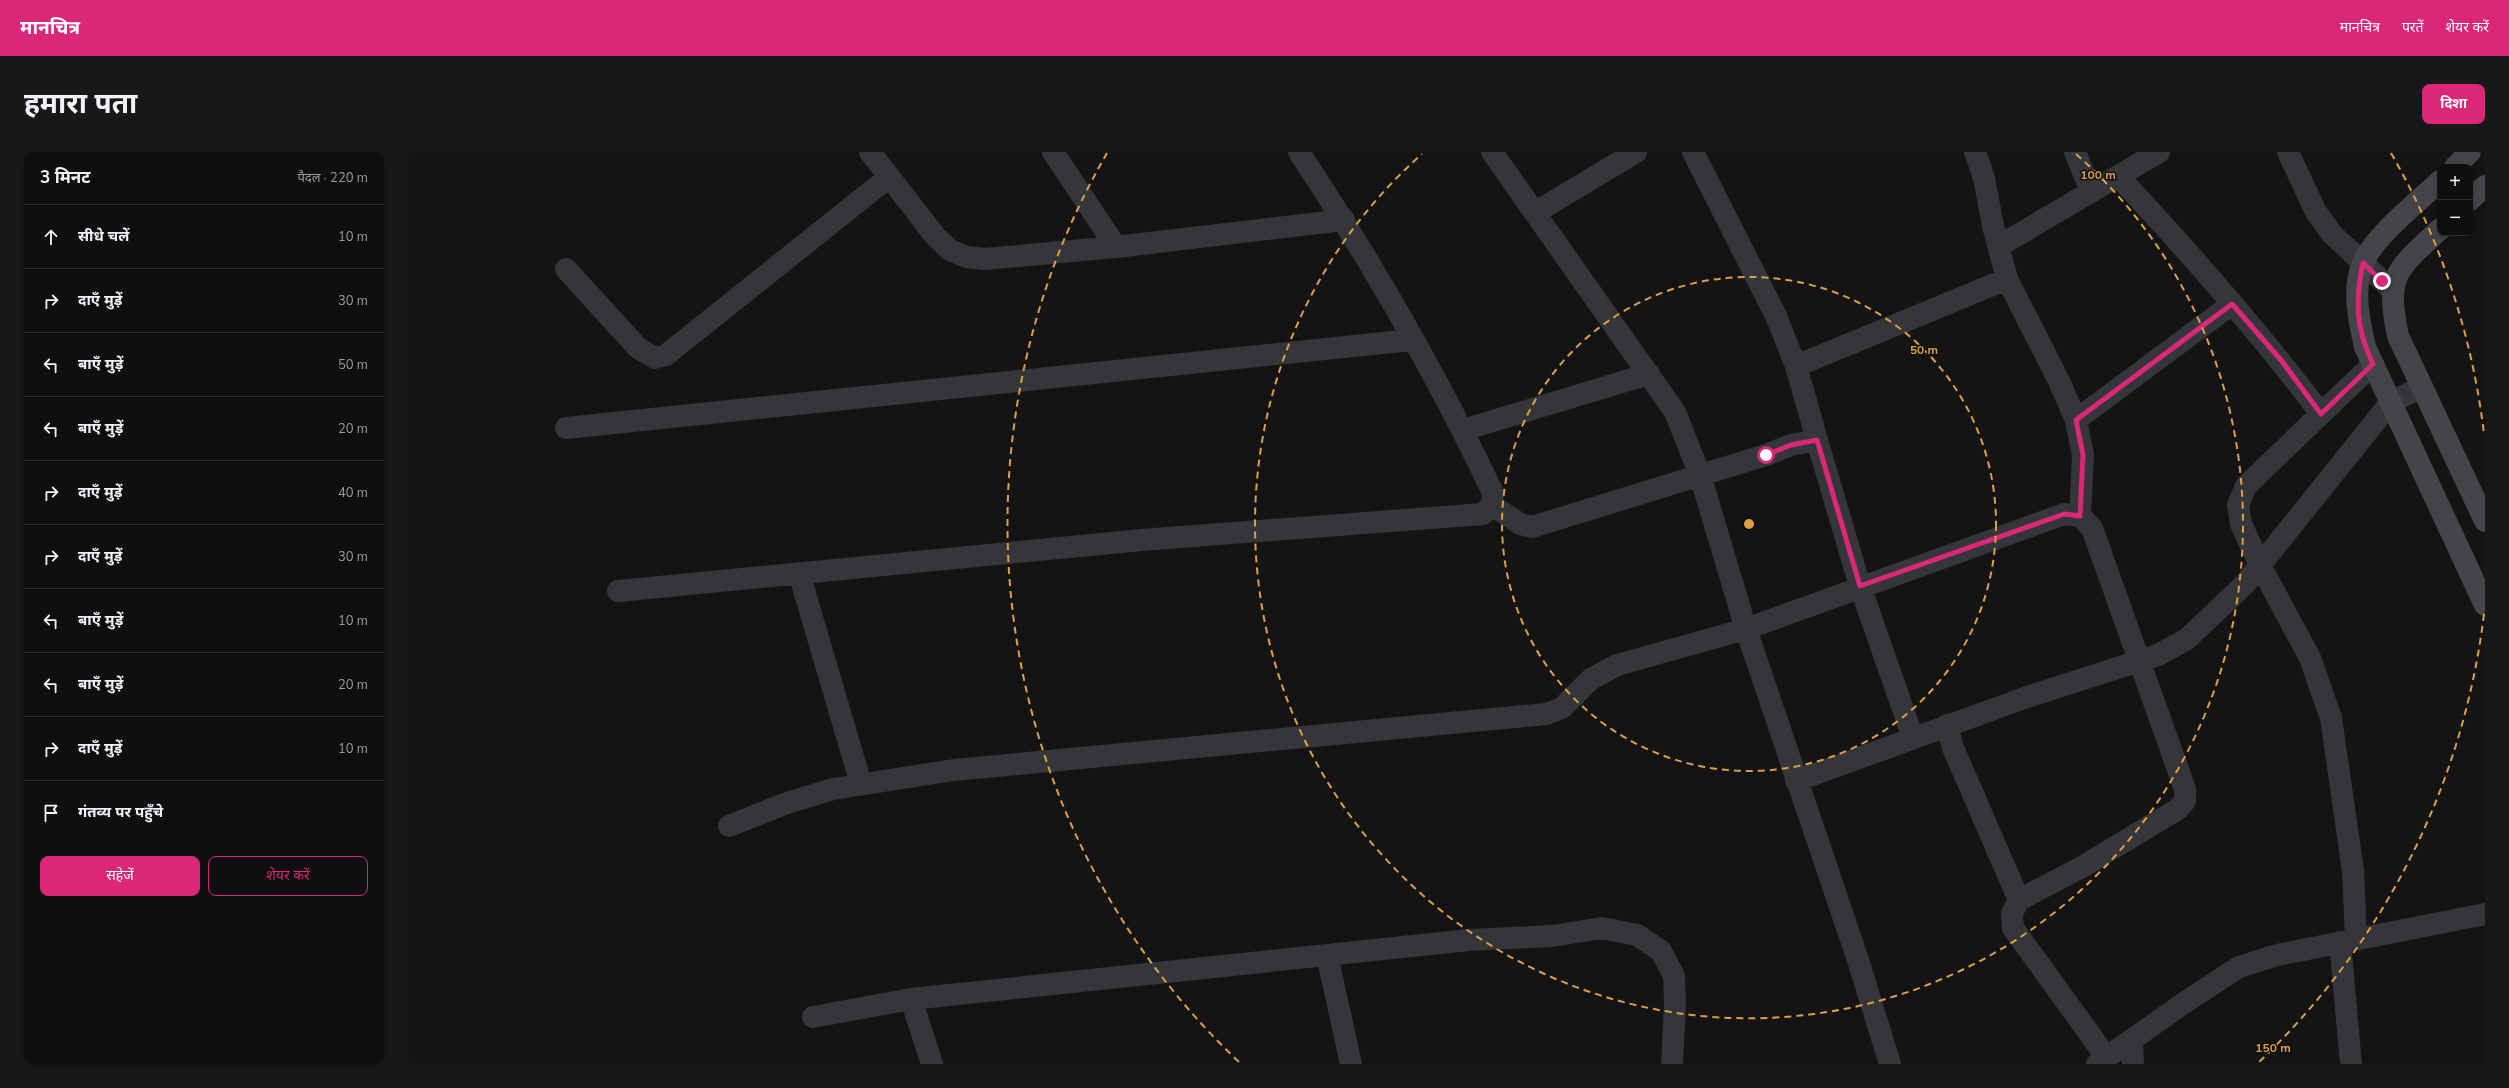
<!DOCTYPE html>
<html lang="hi">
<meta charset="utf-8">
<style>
body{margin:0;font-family:"Nunito Sans","Noto Sans Devanagari",sans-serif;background:#181819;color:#f1f3f6}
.controls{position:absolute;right:12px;top:12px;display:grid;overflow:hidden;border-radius:8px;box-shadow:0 2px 6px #0003}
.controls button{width:36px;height:36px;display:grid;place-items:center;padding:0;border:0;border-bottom:1px solid #2f2f30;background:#0f0f10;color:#f1f3f6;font:20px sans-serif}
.stop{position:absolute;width:12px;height:12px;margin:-9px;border:3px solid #db2777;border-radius:50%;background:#fff}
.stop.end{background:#db2777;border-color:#fff;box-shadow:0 1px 4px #0008}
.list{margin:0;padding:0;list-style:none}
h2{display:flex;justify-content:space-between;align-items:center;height:52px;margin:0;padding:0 16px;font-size:17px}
h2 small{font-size:13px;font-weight:400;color:#9b9c9f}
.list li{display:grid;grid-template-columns:26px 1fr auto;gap:12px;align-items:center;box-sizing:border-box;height:64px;padding:0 16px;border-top:1px solid #2f2f30}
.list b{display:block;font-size:15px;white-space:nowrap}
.list em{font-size:13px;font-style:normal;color:#9b9c9f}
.actions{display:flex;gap:8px;padding:12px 16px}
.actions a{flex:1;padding:9px 0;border:1px solid #db2777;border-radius:8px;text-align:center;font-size:14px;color:#db2777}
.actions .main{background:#db2777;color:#fff}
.icon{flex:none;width:22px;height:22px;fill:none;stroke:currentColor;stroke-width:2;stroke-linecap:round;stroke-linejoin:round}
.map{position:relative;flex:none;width:2077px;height:912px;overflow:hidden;border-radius:8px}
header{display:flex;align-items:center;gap:24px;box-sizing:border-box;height:56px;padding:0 20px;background:#db2777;color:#fff}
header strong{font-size:19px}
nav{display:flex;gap:22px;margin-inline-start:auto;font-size:14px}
.intro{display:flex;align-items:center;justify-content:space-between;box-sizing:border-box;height:96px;padding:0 24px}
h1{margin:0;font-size:28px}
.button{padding:10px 18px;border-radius:8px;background:#db2777;color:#fff;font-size:14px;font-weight:700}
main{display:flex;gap:24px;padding:0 24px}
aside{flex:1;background:#0f0f10;border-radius:8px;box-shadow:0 2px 6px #0003}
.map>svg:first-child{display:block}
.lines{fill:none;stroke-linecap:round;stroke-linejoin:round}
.street{stroke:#35363a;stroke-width:22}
.secondary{stroke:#434549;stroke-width:22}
.route{stroke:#db2777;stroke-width:5}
.ring{fill:none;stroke:#de9f43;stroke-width:2;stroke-dasharray:7 5}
.centre{fill:#de9f43;stroke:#0f0f10;stroke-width:2}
.ring-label{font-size:12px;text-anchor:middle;font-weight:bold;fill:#de9f43;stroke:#0f0f10;stroke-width:3;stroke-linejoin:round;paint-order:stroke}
</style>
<header>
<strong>मानचित्र</strong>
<nav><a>मानचित्र</a><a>परतें</a><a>शेयर करें</a></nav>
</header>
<div class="intro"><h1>हमारा पता</h1><a class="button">दिशा</a></div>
<main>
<aside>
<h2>3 मिनट<small>पैदल · 220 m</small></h2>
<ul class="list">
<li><svg class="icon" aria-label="ahead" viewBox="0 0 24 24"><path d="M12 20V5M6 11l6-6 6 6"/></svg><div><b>सीधे चलें</b></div><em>10 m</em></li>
<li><svg class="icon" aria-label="right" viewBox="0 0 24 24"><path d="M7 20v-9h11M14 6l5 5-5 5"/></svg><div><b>दाएँ मुड़ें</b></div><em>30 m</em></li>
<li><svg class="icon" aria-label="left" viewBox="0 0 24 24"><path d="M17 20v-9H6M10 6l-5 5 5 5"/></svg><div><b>बाएँ मुड़ें</b></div><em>50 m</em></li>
<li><svg class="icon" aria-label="left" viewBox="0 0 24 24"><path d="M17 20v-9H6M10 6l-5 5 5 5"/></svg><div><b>बाएँ मुड़ें</b></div><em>20 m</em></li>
<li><svg class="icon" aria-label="right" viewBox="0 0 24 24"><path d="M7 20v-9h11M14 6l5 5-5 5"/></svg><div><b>दाएँ मुड़ें</b></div><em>40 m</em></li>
<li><svg class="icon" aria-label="right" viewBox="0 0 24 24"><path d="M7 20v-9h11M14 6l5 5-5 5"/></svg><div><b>दाएँ मुड़ें</b></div><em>30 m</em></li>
<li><svg class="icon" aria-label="left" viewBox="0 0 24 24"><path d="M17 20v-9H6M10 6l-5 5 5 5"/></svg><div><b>बाएँ मुड़ें</b></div><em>10 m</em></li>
<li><svg class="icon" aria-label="left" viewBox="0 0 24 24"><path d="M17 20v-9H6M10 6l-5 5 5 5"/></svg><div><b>बाएँ मुड़ें</b></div><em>20 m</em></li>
<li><svg class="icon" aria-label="right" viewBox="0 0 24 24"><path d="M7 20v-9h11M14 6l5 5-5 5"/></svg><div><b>दाएँ मुड़ें</b></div><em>10 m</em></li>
<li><svg class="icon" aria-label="arrive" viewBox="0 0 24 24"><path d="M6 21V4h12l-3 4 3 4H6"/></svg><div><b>गंतव्य पर पहुँचे</b></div></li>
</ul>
<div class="actions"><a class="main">सहेजें</a><a>शेयर करें</a></div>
</aside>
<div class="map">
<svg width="2077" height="912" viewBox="0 0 2077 912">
<rect width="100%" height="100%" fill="#141415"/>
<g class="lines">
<path class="street" d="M462 0 528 85 542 98 558 105 577 107 708 95 936 68
M645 0 708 95
M1084 0 1267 260 1292 323 1338 477 1450 808 1482 912
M1285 0 1368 164 1388 214 1409 288
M1567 0 1576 26 1585 74 1599 127 1651 229 1668 268 1675 303 1672 364
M1667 0 1683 39
M1880 0 1908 60 1924 82 1984 138
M1710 24C1781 100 1850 178 1913 262
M1128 60 1228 0
M1591 94 1751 0
M158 117 230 196 247 206 258 203 481 25
M1388 214 1599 127
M1668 268 1824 152
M158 276 1004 188
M1055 278 1241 222
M1084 353 1112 372 1124 375 1358 303 1383 293 1409 288 1452 434 1505 586
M391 421 453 632
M210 439 734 388 1075 362 1084 353 1085 341C1029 223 963 109 891 0
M1539 573 1545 596 1611 748
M1388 629 1619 545 1750 503 1779 487 1837 432 1983 250 2014 235
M321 674 379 651 425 637 546 618 1138 562 1154 556 1183 527 1209 513 1338 477 1656 362 1672 364 1684 376 1777 637V649L1770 657 1674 715 1611 748 1604 761 1605 776 1699 906
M1948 787 1945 719 1923 566 1902 506 1852 413 1833 372 1830 353 1838 334 1965 212
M1932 790 1943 912
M919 803 943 912
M503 847 524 912
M405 865 503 847 1061 788 1144 784 1194 776 1229 783 1253 799 1266 824 1267 851 1264 912
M1724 888 1725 912
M1689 912 1776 851 1831 815 1869 803 2077 762"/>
<path class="secondary" d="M2047 15 2062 0
M2032 29C2011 49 1966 84 1955 111 1944 137 1951 168 1957 195L2077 453
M2062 48 2077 34
M2032 77C1989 118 1977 121 1990 184L2077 369"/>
</g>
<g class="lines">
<path class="route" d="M1358 303 1383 293 1409 288 1452 434 1656 362 1672 364 1675 303 1668 268 1824 152 1873 208 1913 262 1965 212C1948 177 1947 149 1955 111L1974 129"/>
</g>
<g class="ring">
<circle cx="1341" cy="372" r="247"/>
<path d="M1668 2A494 494 0 1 1 1014 2"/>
<path d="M2076 462A741 741 0 0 1 1851 910M831 910A741 741 0 0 1 699 1M1983 1A741 741 0 0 1 2076 282"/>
</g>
<circle cx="1341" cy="372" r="6" class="centre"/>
<g class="ring-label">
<text x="1690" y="27">100 m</text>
<text x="1516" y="202">50 m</text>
<text x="1865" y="900">150 m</text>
</g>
</svg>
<div class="controls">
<button>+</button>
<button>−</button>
</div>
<div class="stop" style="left:1358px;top:303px"></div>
<div class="stop end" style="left:1974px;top:129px"></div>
</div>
</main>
